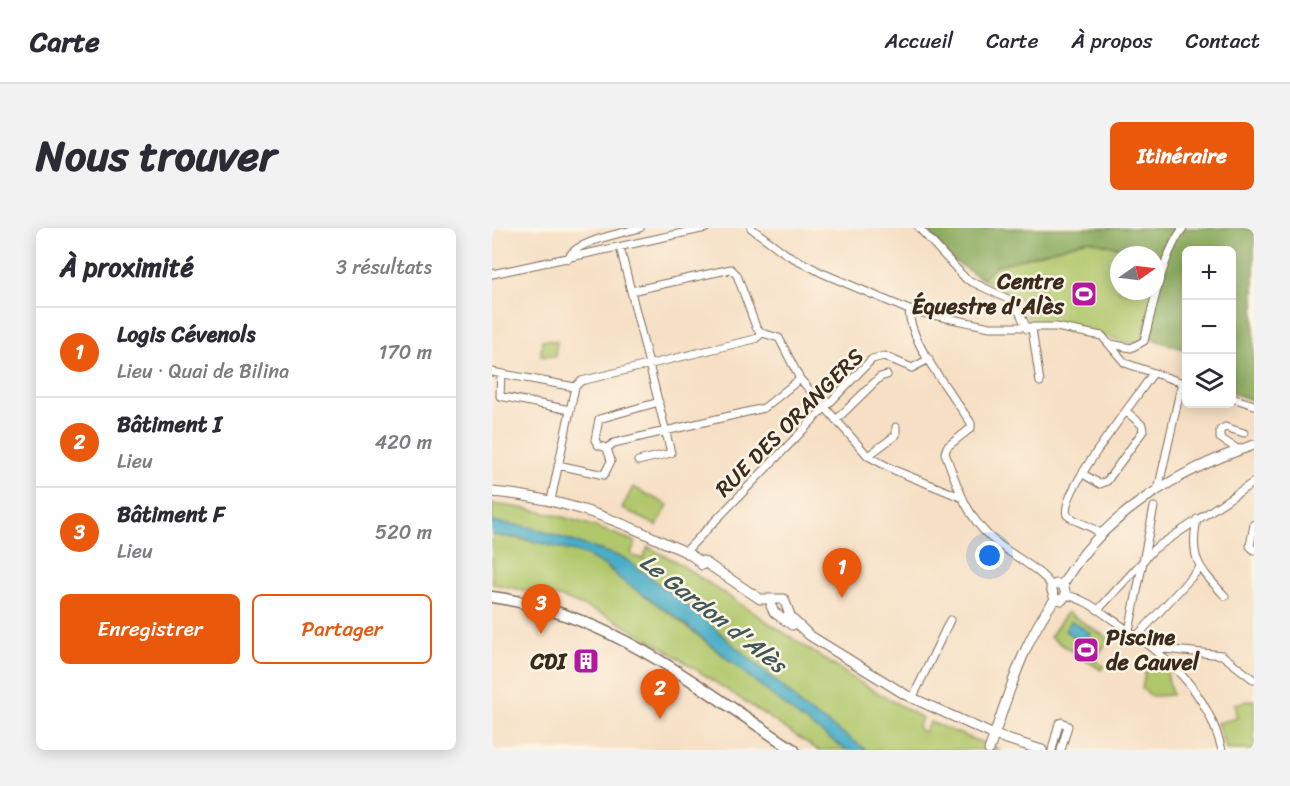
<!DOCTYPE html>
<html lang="fr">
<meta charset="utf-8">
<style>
body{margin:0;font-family:Sriracha,sans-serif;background:#f2f2f3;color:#2b2b33}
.controls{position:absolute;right:18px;top:18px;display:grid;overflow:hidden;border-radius:9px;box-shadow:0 3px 15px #0003}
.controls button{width:54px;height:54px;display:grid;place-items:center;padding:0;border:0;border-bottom:2px solid #e1e1e2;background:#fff;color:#2b2b33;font:30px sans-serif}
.compass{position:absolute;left:618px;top:18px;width:54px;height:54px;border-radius:50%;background:#fff;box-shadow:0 3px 15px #0003;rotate:76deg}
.you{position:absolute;left:498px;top:328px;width:21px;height:21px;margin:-15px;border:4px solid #fff;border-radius:50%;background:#1a73e8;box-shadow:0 0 0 9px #1a73e833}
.badge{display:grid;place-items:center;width:39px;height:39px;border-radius:50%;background:#ea580c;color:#fff;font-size:20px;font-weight:700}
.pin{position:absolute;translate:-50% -50px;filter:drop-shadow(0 2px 3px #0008)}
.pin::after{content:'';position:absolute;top:32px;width:21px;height:18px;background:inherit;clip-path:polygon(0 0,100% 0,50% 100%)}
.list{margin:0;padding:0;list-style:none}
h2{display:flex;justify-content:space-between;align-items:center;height:78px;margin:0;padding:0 24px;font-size:26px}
h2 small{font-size:20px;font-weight:400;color:#7c7c81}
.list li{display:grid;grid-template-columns:39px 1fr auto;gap:18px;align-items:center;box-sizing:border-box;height:90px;padding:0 24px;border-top:2px solid #e1e1e2}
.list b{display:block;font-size:22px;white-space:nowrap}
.list p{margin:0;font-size:20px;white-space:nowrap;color:#7c7c81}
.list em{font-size:20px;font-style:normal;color:#7c7c81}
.actions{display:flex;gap:12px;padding:18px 24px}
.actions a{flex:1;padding:14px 0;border:2px solid #ea580c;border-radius:9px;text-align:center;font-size:21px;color:#ea580c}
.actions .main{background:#ea580c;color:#fff}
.icon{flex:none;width:33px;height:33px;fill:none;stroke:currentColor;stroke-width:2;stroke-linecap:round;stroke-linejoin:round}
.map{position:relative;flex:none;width:762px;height:522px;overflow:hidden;border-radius:9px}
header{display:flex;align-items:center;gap:36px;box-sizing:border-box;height:84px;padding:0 30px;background:#fff;border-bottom:2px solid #e1e1e2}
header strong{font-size:28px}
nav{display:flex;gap:33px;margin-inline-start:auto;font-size:21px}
.intro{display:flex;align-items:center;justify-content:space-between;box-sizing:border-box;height:144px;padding:0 36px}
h1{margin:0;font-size:42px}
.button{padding:15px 27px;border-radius:9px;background:#ea580c;color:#fff;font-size:21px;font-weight:700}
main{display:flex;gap:36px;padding:0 36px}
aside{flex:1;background:#fff;border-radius:9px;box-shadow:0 3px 15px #0003}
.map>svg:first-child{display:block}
.green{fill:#b1c76c;stroke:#767845;stroke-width:1.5}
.forest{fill:#8cac60;stroke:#646b3f;stroke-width:1.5}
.water{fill:#48aec8;stroke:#426c73;stroke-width:1.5}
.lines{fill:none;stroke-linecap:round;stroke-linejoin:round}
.street-casing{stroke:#7c6958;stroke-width:9}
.secondary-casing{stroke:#7c6958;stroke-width:11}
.primary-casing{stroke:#7c6958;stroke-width:13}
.street{stroke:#fff;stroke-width:7}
.secondary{stroke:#fff;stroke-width:9}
.primary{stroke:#fff;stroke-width:10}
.labels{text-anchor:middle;stroke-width:5;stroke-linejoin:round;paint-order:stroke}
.poi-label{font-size:22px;font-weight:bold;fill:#3b2a1e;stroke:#fcf5e5;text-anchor:end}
.street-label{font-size:22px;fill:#3b2a1e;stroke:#fcf5e5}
.water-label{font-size:24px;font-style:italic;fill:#40585a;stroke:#fcf5e5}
</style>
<header>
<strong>Carte</strong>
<nav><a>Accueil</a><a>Carte</a><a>À propos</a><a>Contact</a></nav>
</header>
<div class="intro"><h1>Nous trouver</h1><a class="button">Itinéraire</a></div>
<main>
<aside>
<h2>À proximité<small>3 résultats</small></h2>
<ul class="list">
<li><span class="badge">1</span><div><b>Logis Cévenols</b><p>Lieu · Quai de Bilina</p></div><em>170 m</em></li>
<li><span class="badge">2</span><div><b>Bâtiment I</b><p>Lieu</p></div><em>420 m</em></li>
<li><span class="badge">3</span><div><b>Bâtiment F</b><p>Lieu</p></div><em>520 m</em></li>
</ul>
<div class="actions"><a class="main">Enregistrer</a><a>Partager</a></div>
</aside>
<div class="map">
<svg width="762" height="522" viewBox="0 0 762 522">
<rect width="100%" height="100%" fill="#fcf5e5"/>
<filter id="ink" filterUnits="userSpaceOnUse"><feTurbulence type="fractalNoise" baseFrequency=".0167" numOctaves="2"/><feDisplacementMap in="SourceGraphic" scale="12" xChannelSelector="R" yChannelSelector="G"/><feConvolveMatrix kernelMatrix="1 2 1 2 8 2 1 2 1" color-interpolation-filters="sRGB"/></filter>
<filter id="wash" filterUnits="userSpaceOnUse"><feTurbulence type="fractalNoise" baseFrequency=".008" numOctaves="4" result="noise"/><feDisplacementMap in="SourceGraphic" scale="24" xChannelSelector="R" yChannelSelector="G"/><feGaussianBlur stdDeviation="1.35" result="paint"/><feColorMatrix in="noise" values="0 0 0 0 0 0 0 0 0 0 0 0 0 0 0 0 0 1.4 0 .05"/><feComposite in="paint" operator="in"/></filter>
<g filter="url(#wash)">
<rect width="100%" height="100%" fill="#f6dfc4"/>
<path class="green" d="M596 12 657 27H627V63H663V28L674 31 649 114C634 119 599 101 581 98 567 96 552 96 538 96L528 70 490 51 504 38Z
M50 112 65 113 63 129 49 128Z
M141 259 176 277 165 298 130 280Z
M0 276C54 282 93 294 144 314L139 325 141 328 151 331 156 319 183 333 367 454 430 490 426 498 429 503H433L438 494 509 522H375L308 477 301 468 195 377 132 330 37 299 0 294Z
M0 307C30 311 61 316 90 326 112 334 121 346 139 358 214 409 279 471 355 522H326L170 419 118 389 71 370 0 356Z
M575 384 617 411 603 432 612 438 609 442 558 409Z
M663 432 675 444 680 467 660 468 650 461 655 435Z
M762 472V522H734L725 495 745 490 742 476Z"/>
<path class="forest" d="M435 0H762V173L740 165V22H694V122L651 108 673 31 596 12 504 38 490 51 456 29Z"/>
<path class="water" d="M0 294 37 299 132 330 195 377 301 468 308 477 375 522H355L308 490 183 388 128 351 118 340 91 326 33 311 0 307Z
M579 393 598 405 592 415 573 403Z"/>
</g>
<g filter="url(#ink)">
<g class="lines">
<g class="street-casing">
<path id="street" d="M259 0 294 26 330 45 417 82 498 99H564L610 108 633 135 694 156
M427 0 474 51 518 72 528 85 535 101
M128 19 179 225 146 233
M76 31C80 14 131 5 148 0
M0 46 214 0
M139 63 239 41 245 47 264 99 270 105 287 110 308 151 376 228 402 242 471 270
M417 82C418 116 460 166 479 195V200L455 219 453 225C464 254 474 287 497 308 517 327 544 337 560 358
M540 101 548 154
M619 116 639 120 652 113C661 79 670 28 691 0
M0 144 83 159
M9 146 8 168 78 182
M740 170 762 177
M167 174 107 191 103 212 106 217 115 220 122 215 272 180 308 151
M344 192 388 149 395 147
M747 222 728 210V202L733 199 752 205
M376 228 404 207V199
M66 237 112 247 119 233 115 220
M591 246 608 256 615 253 651 203 650 197 635 184
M666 262 690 154
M59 272 83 159 89 153 263 111 270 105
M705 291C697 331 707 340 733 368
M762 296 758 318 762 322
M610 307C600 297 586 296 575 287 566 265 646 170 661 145
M193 324 380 131 392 128 420 140 437 131
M574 367C594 371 610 385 627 396 677 431 714 460 730 522
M606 382 662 321 762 254
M637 403 662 279
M645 408 707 341
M662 420 730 427 762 452
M420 471 458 392
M560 522 567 495 570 494 576 498 569 522"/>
</g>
<g class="secondary-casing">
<path id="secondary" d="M0 264C61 269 116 287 171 314 184 320 201 325 210 337
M206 333H211L268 371H292L299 390 317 407 414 467 502 507 550 522
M571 356C610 287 689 241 762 217
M563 371 559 360 564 356H571
M563 371 570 372 574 367 571 356
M279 378 282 384 300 397
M497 522C515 472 530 414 563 371"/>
</g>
<g class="primary-casing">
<path id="primary" d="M0 369C118 385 205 458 302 522"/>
</g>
<use href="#street" class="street"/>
<use href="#secondary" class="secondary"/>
<use href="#primary" class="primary"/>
</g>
</g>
<defs>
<g id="stadium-square" transform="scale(1.35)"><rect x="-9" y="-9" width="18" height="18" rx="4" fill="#b5179e" stroke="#fcf5e5"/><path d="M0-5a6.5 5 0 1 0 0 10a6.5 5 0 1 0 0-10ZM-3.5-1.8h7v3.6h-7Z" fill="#fff"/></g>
<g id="building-square" transform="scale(1.35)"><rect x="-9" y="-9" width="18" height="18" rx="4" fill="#b5179e" stroke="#fcf5e5"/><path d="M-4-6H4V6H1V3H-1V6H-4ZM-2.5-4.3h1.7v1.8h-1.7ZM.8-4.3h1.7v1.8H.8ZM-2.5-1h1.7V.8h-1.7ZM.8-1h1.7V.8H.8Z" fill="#fff"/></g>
</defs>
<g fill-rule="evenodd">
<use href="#stadium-square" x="592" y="66"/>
<use href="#stadium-square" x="594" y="422"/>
<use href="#building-square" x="94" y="433"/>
</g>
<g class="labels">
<g class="poi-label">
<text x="572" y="61">Centre<tspan x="572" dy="25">Équestre d'Alès</tspan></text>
<text x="614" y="417" text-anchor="start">Piscine<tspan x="614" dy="25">de Cauvel</tspan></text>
<text x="74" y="441">CDI</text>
</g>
<g class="street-label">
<text transform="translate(297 194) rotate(-45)" y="8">RUE DES ORANGERS</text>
</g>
<g class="water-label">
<text transform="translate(221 385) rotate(38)" y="8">Le Gardon d'Alès</text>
</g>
</g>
</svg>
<div class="controls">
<button>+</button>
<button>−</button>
<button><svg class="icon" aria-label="layers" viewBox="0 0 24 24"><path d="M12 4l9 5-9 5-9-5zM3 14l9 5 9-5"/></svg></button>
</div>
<svg class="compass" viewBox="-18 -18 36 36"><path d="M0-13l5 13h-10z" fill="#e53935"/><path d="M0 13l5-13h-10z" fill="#7c7c81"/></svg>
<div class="you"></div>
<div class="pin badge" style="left:350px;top:370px">1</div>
<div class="pin badge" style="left:168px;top:491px">2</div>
<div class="pin badge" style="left:49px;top:406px">3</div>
</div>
</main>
